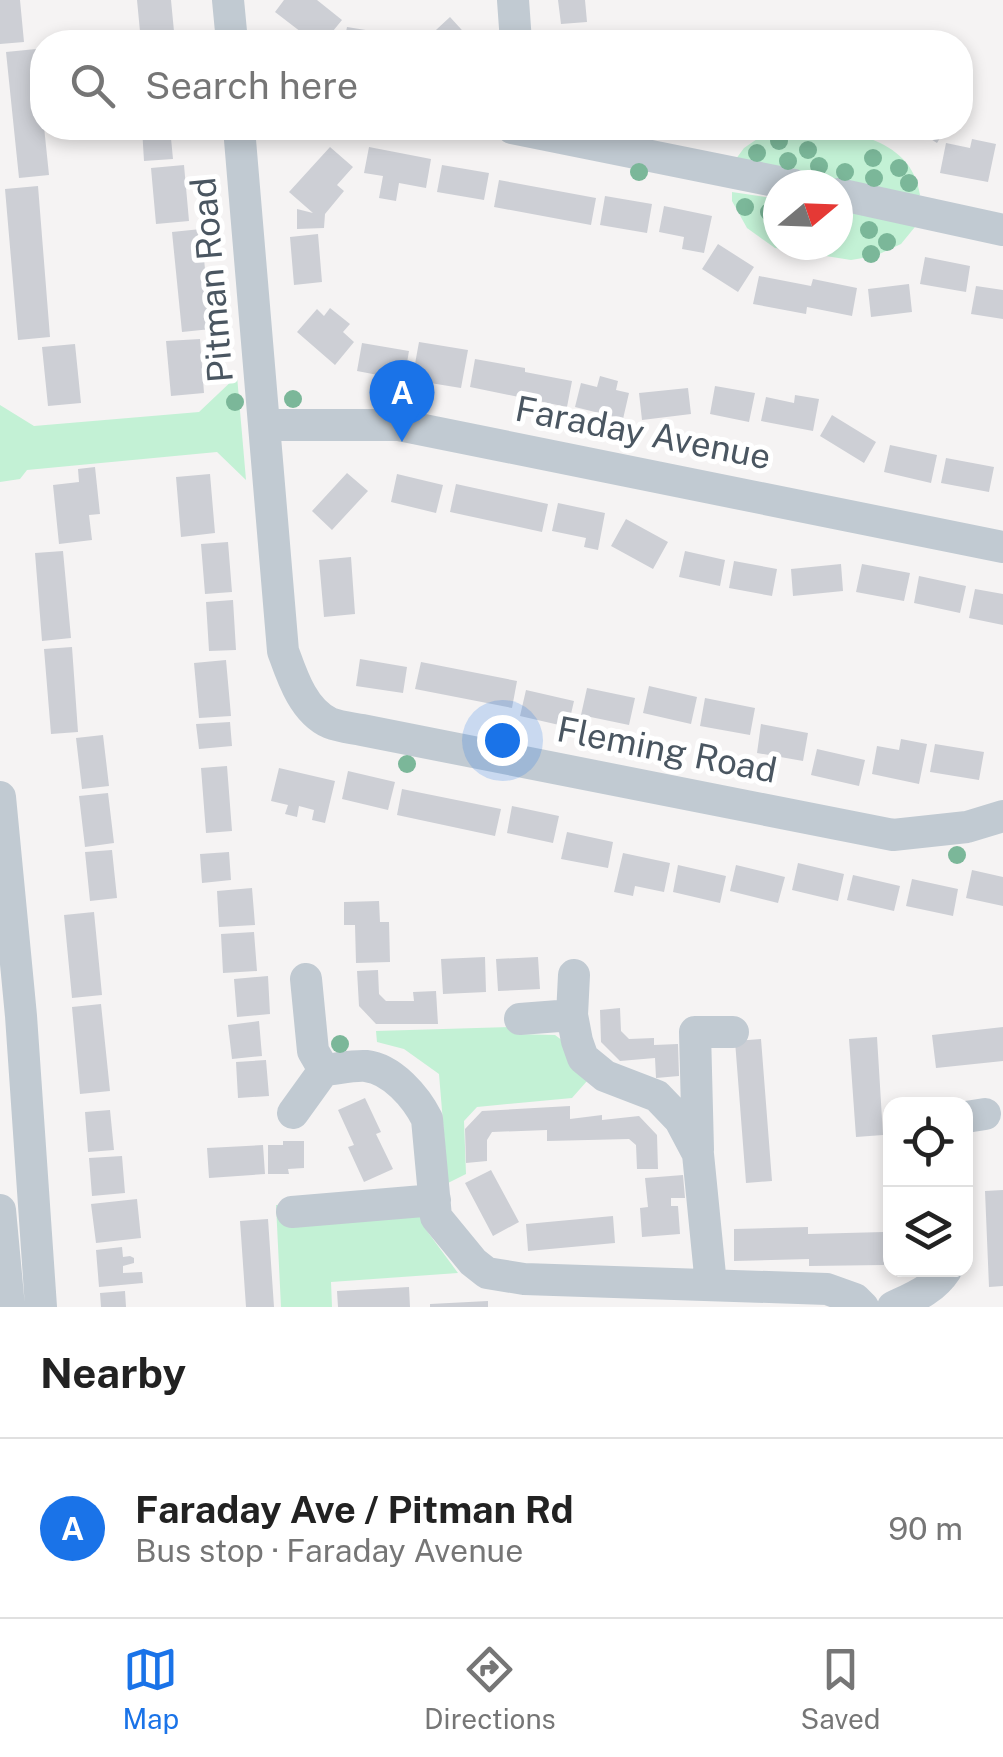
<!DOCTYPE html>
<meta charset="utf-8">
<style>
body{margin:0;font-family:"Public Sans",sans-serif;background:#f2f2f2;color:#222}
.controls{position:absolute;right:30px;bottom:30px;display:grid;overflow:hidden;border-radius:20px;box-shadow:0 5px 15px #0003}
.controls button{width:90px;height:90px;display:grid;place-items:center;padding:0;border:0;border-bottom:2px solid #e0e0e0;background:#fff;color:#222;font:50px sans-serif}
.compass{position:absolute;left:763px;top:170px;width:90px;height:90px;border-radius:50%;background:#fff;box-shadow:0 5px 15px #0003;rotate:71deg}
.you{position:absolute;left:502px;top:740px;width:35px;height:35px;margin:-25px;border:8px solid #fff;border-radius:50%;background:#1a73e8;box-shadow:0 0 0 15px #1a73e833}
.badge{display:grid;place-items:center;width:65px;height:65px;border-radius:50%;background:#1a73e8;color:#fff;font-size:32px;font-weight:700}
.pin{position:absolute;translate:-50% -82px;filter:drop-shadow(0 2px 5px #0008)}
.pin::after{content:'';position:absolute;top:52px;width:35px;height:30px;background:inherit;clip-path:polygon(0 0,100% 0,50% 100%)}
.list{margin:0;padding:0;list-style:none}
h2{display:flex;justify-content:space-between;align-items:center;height:130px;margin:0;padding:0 40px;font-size:42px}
h2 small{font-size:32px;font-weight:400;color:#767676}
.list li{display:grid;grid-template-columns:65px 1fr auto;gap:30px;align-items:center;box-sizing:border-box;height:180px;padding:0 40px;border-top:2px solid #e0e0e0}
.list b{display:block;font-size:38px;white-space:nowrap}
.list p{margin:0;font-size:32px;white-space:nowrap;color:#767676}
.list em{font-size:32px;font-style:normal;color:#767676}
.icon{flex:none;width:55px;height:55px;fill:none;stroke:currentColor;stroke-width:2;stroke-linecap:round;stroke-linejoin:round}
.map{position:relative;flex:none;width:1003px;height:1307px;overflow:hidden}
.search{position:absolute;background:#fff;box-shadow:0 5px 15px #0003;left:30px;right:30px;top:30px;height:110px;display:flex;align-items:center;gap:25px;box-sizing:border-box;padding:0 35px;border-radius:40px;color:#767676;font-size:38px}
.sheet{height:310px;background:#fff}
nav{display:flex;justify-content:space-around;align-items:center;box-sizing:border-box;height:140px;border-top:2px solid #e0e0e0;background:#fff;font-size:28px;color:#767676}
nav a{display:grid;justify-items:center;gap:5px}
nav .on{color:#1a73e8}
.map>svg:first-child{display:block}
.green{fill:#c3f1d5}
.building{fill:#cdcfd5}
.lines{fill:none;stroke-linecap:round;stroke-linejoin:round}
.minor{stroke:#c1cad2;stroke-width:32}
.tree{fill:#7bb799}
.labels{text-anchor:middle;stroke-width:10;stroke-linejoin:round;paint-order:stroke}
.street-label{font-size:35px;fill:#4a5661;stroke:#fff}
</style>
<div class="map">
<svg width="1003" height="1307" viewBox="0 0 1003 1307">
<rect width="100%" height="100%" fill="#f5f3f3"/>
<path class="green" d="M773 128C824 127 911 129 920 195L908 202 733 163 744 148Z
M732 192 778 199V245H838V209L919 222 901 244 875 256 851 260 775 248 747 228 732 201Z
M237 376 246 480 217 452 27 470 20 479 0 482V405L34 426 199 412Z
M512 1027 514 1034 555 1035 563 1041 587 1081 572 1098 477 1107 464 1121 466 1174 448 1183 439 1074 404 1049 377 1042 376 1031Z
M415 1198 427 1231 458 1273 331 1282 332 1307H281L276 1205Z"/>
<path class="building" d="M0 0H20L24 42 0 44Z
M137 0H171L175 42H141Z
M284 0H317L342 20 324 42H314L275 12Z
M558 0H585L587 22 561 24Z
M450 17 471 40 469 42H423Z
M347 27 403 36 402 42H344Z
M36 49 49 175 19 178 6 52Z
M142 128H170L173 159 144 161Z
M913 128H946L937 143Z
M972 139 996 144 988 182 940 173 946 143 970 148Z
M330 147 353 167 337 185 344 191 325 214 324 228 297 229V209L313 213 289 192Z
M369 147 431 159 426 188 399 183 396 201 379 198 383 176 364 173Z
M184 165 189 221 156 224 151 168Z
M442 165 489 173 484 200 437 192Z
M499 180 596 198 591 225 494 207Z
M38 186 50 337 18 340 5 189Z
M605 196 652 204 647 233 600 225Z
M664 206 712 216 704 253 682 249 684 237 659 232Z
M201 229 211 329 182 332 172 232Z
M318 234 322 282 294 285 290 237Z
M718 244 754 267 738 292 702 269Z
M925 257 970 266 966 292 920 284Z
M759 276 811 286 813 279 857 288 852 316 807 307 806 314 753 304Z
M909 284 912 312 871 317 868 289Z
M976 286 1003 290V319L971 314Z
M330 308 350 324 343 332 354 342 335 365 297 332 317 309 324 316Z
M200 339 204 393 171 396 166 341Z
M419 342 468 350 461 388 412 380Z
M362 343 409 351 404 380 357 371Z
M75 344 81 403 48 406 42 347Z
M475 359 525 368V372L572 381 567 407 470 387Z
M600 376 618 381 616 390 629 393 623 419 575 407 581 383 597 387Z
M715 386 755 393 749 422 710 414Z
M688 388 691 414 642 420 639 393Z
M795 395 819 399 813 431 761 421 766 397 794 403Z
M832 415 876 442 864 463 820 436Z
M890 445 937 455 931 483 884 472Z
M946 458 994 467 989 492 941 483Z
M95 467 100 514 89 515 92 540 59 544 53 485 79 482 78 469Z
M347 473 368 491 332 530 312 511Z
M210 474 215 533 181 537 176 477Z
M397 474 443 485 436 513 391 502Z
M456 484 548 504 542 532 450 512Z
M558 503 605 513 598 550 584 547 586 538 552 531Z
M626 519 668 542 653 569 611 546Z
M228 542 232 592 205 594 201 544Z
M63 551 71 638 42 641 35 553Z
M685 551 725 560 720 586 679 577Z
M351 557 355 614 324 617 319 560Z
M734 561 777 569 772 596 729 588Z
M841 564 843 591 793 596 791 569Z
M862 564 910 573 904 601 856 592Z
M919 576 966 586 960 613 914 603Z
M975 589 1003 594V625L969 618Z
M233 600 236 650 209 651 206 602Z
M72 647 78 732 51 734 44 649Z
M360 659 407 667 403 693 356 686Z
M226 660 231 716 199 718 194 663Z
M421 662 517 681 512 708 415 689Z
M649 686 697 697 691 724 643 713Z
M587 688 635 698 629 725 581 715Z
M526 690 574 701 568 727 520 716Z
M705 698 755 708 750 735 700 726Z
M230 722 232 746 199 749 196 724Z
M761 724 808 733 803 761 757 753Z
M103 735 109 786 82 789 76 738Z
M901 739 927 744 919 784 872 774 877 746 899 750Z
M935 744 984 752 979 780 930 772Z
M817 749 865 760 859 786 811 775Z
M227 766 232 831 206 833 201 768Z
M279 768 335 781 325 823 312 820 314 810 299 806 297 817 285 814 288 805 271 801Z
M348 771 395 782 388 810 342 799Z
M402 789 501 809 495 836 397 815Z
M108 793 114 843 85 847 79 796Z
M512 806 559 816 553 843 507 833Z
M567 832 613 842 608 868 561 859Z
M112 850 117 898 90 901 85 852Z
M229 852 231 880 202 883 200 854Z
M623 853 670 863 664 892 635 886 633 896 614 892Z
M798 863 844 874 838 901 792 890Z
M678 865 726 876 720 903 673 892Z
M736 865 785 877 778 903 730 891Z
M972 870 1003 877V906L966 898Z
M853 875 900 886 894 911 847 900Z
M912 879 958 889 953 916 906 906Z
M252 888 255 925 219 927 217 891Z
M379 901 380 922H389L390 962 356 963 355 925H344V902Z
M94 912 102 995 72 998 64 915Z
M254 932 257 971 223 973 221 934Z
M485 957 486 992 443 994 441 959Z
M538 957 540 989 498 991 496 959Z
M378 970 379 994 386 1001H414L413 992 436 991 438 1024H376L359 1006 357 971Z
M268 976 270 1014 237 1017 234 979Z
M101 1004 110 1091 80 1094 72 1007Z
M620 1008 621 1031 629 1039 654 1038V1045L678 1044 679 1076 656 1078 655 1058 620 1061 601 1042 600 1010Z
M259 1021 262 1056 232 1059 228 1025Z
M1003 1027V1061L936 1068 932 1035Z
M877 1037 883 1135 856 1137 849 1039Z
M761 1039 772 1181 746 1183 735 1041Z
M266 1060 269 1096 238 1098 236 1062Z
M365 1098 381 1132 376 1134 393 1169 364 1182 348 1147 354 1145 338 1110Z
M570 1106V1119L602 1115V1120L639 1116 657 1135 658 1169H637L636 1145 629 1139 547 1141V1130L492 1132 487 1140V1161L466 1163 465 1129 482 1111Z
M110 1110 114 1150 88 1152 85 1112Z
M283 1141H304V1168L288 1169 289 1174H268V1145H283Z
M263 1145 265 1174 209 1178 207 1148Z
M122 1156 125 1193 92 1196 89 1158Z
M491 1170 519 1222 493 1236 465 1183Z
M683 1175 685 1198H671V1206H678L680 1234 642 1237 640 1208 648 1207 645 1178Z
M1003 1190V1286L989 1287 985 1191Z
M137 1199 141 1238 96 1243 91 1204Z
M613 1216 615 1243 528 1251 526 1224Z
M268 1219 274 1307H246L240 1221Z
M808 1227V1234L884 1232V1265L809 1266V1259L734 1261V1229Z
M122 1247 123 1257 130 1256 134 1258V1263L123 1266V1273L142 1272 143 1283 99 1287 96 1250Z
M409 1287 410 1307H338L337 1291Z
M125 1291 126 1307H101L100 1293Z
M488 1301V1307H430V1304Z"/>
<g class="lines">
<path class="minor" d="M228 0 232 42
M513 0 516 42
M239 128 283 651C292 676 303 711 330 723 340 727 352 728 362 730L893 835 967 827 1003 816
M512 128 794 185
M838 194 1003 230
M265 425H399L1003 547
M0 797 21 1016 41 1307
M574 975 572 1015 577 1041 583 1058 605 1076 657 1096 680 1120 698 1154 711 1285
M306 979 313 1051 324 1070
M520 1019 572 1015
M293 1113 324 1070C337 1069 353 1065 366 1066 392 1069 416 1097 427 1119L436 1217 473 1262 487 1273 524 1279 827 1289 855 1299 863 1307
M966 1117 985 1114
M698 1150 695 1032H733
M0 1210 9 1307
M292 1212 435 1200
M893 1307C914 1297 933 1290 946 1270"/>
</g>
<g class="tree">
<circle cx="779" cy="141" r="9"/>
<circle cx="808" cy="150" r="9"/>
<circle cx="757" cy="153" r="9"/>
<circle cx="873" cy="158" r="9"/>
<circle cx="788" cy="161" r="9"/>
<circle cx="819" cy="166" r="9"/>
<circle cx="899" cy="168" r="9"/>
<circle cx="639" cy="172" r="9"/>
<circle cx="845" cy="172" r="9"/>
<circle cx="874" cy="178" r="9"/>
<circle cx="909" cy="183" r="9"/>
<circle cx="745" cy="207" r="9"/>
<circle cx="769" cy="212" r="9"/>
<circle cx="869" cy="230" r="9"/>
<circle cx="887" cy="242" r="9"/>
<circle cx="871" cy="254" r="9"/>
<circle cx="293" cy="399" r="9"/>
<circle cx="235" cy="402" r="9"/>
<circle cx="407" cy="764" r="9"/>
<circle cx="957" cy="855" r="9"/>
<circle cx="340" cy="1044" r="9"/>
</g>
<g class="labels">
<g class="street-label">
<text transform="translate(212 280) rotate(-95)" y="12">Pitman Road</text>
<text transform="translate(643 433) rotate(11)" y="12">Faraday Avenue</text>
<text transform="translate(667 750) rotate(11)" y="12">Fleming Road</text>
</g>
</g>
</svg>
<div class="controls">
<button><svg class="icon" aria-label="locate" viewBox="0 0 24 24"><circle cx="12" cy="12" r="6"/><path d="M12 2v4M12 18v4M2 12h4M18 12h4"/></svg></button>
<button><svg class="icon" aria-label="layers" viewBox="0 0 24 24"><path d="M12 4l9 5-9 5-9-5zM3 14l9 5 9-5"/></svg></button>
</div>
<svg class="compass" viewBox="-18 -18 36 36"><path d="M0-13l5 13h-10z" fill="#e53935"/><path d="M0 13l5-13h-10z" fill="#767676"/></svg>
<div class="you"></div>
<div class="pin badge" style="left:402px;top:442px">A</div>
<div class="search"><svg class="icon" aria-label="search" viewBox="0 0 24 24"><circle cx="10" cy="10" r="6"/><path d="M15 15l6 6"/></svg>Search here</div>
</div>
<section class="sheet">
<h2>Nearby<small></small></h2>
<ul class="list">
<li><span class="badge">A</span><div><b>Faraday Ave / Pitman Rd</b><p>Bus stop · Faraday Avenue</p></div><em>90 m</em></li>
</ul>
</section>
<nav>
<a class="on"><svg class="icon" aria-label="map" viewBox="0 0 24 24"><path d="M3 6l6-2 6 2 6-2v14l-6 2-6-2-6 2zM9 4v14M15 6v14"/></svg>Map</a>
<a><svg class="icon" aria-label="directions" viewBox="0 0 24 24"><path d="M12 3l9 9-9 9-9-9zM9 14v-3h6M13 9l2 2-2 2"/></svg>Directions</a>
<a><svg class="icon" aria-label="saved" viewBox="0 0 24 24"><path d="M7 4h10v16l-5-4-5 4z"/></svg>Saved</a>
</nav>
